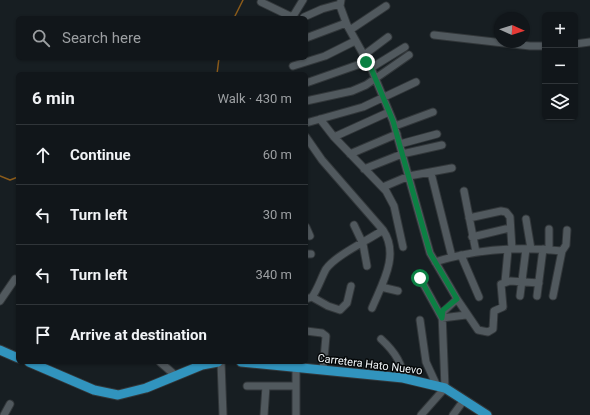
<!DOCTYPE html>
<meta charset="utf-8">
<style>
body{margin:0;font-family:Roboto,sans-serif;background:#1a1f23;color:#f1f3f6}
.controls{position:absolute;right:12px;top:12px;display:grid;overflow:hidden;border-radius:6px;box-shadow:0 1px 3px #0004}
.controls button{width:36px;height:36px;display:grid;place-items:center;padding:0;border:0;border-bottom:1px solid #303539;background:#11161a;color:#f1f3f6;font:20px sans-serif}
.compass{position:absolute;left:494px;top:12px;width:36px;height:36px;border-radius:50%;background:#11161a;box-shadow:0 1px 3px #0004;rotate:93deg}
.stop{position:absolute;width:12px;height:12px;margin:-9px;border:3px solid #0b8043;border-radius:50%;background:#fff}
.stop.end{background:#0b8043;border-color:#fff;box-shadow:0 1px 4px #0008}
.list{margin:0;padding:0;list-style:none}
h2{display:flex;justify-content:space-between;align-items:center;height:52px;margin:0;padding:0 16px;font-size:17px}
h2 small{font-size:13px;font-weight:400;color:#9c9fa2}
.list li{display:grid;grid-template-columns:26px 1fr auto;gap:12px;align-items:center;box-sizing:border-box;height:60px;padding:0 16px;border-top:1px solid #303539}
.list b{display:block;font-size:15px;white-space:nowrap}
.list em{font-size:13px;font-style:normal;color:#9c9fa2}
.icon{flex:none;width:22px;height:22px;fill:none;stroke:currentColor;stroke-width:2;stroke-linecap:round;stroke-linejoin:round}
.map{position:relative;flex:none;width:590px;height:415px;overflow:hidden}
.search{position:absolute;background:#11161a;box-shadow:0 1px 3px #0004;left:16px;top:16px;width:292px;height:44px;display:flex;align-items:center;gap:10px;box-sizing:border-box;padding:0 14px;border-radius:6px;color:#9c9fa2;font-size:15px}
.panel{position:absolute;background:#11161a;box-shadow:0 1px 3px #0004;left:16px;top:72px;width:292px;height:292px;border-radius:6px}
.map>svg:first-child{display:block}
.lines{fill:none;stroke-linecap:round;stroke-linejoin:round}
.stream{stroke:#8b5b1a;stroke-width:1.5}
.minor-casing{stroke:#32373a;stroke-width:9}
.major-casing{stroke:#32373a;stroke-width:11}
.minor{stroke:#51595e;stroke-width:7}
.major{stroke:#3194be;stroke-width:9}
.route{stroke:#0b8043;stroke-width:5}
.labels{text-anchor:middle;stroke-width:3;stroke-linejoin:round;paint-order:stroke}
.street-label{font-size:11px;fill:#f0f5f8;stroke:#050809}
</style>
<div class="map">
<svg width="590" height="415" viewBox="0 0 590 415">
<rect width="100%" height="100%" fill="#171e22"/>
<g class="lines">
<path class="stream" d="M234 18 243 0
M217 74 219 58
M0 176 10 180 18 177"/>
<g class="minor-casing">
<path id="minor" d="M341 0 340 6 347 25 371 68 393 121 430 253 457 299 442 313 445 388 421 415
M261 2 292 17
M304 17 322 9 340 4
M292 18 303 0
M350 30 386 6
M434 35 530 46H545
M306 38 346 23
M575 44 590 42
M364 55 388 37
M293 66 325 56 355 41
M371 68 405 47
M306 83 366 62
M306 101 352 91 366 85 409 55
M320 119 334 137 386 191 394 206 403 247
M306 123 363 107 416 82
M395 126 433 112
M306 137 322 160 383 230C400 255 382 284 372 308
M334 137 389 112
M400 144 437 134
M350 154 397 134
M364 169 402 154 442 145
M431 173 452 257
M383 187 409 176 452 168
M464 191 476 252
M469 218 501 211 506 212 510 217 512 249
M526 219 531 249
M354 225 363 244 367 266
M306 227 310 236
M472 237 510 228
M549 250V229
M562 251 566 245 567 230
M306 254H311
M461 255 479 297
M435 262C476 249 520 246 562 251L553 296
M420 278 442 318 466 315
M505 282 508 250
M381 287 398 291
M520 296 526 249
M537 296 543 249
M312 297C318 289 321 278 326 269 336 255 367 241 383 230
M306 299 312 297 328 306 340 310 347 303 351 286
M457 299 478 330 488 332 493 329 494 311 503 307 501 284 510 281 539 283
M0 301 15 279
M420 320 426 362 437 386
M306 331 322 333 326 336 323 370
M381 339C392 349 403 362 403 378
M160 362 176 376
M221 362 223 415
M247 386H296
M4 415 10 404
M264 415 266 386
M296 415V367
M453 415 464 400"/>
</g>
<g class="major-casing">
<path id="major" d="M0 350 18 358
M29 362 94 390 118 395 146 388 202 365 218 362
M241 362 403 378 445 388 487 415"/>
</g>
<use href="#minor" class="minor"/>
<use href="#major" class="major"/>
</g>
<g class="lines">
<path class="route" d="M366 62 371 68 393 121 430 253 457 299 443 310 442 318 420 278"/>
</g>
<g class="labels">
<g class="street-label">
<text transform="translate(370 364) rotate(7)" y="4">Carretera Hato Nuevo</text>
</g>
</g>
</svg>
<div class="controls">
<button>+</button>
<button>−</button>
<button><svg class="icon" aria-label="layers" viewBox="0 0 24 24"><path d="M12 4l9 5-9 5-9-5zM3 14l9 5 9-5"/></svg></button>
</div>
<svg class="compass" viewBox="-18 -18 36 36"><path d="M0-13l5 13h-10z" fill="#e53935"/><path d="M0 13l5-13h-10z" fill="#9c9fa2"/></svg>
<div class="stop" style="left:420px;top:278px"></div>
<div class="stop end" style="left:366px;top:62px"></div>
<div class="search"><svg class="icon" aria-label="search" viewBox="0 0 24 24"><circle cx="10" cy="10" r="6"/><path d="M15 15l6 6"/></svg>Search here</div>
<section class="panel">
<h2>6 min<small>Walk · 430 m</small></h2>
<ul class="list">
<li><svg class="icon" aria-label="ahead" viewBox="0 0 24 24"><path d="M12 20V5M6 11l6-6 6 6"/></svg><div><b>Continue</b></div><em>60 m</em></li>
<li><svg class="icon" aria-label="left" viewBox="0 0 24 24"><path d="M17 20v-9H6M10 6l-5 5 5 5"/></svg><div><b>Turn left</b></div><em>30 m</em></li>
<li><svg class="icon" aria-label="left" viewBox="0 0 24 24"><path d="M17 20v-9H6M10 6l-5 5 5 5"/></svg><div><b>Turn left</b></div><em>340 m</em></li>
<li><svg class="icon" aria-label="arrive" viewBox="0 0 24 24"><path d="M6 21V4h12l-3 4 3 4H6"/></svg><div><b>Arrive at destination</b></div></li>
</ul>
</section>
</div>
